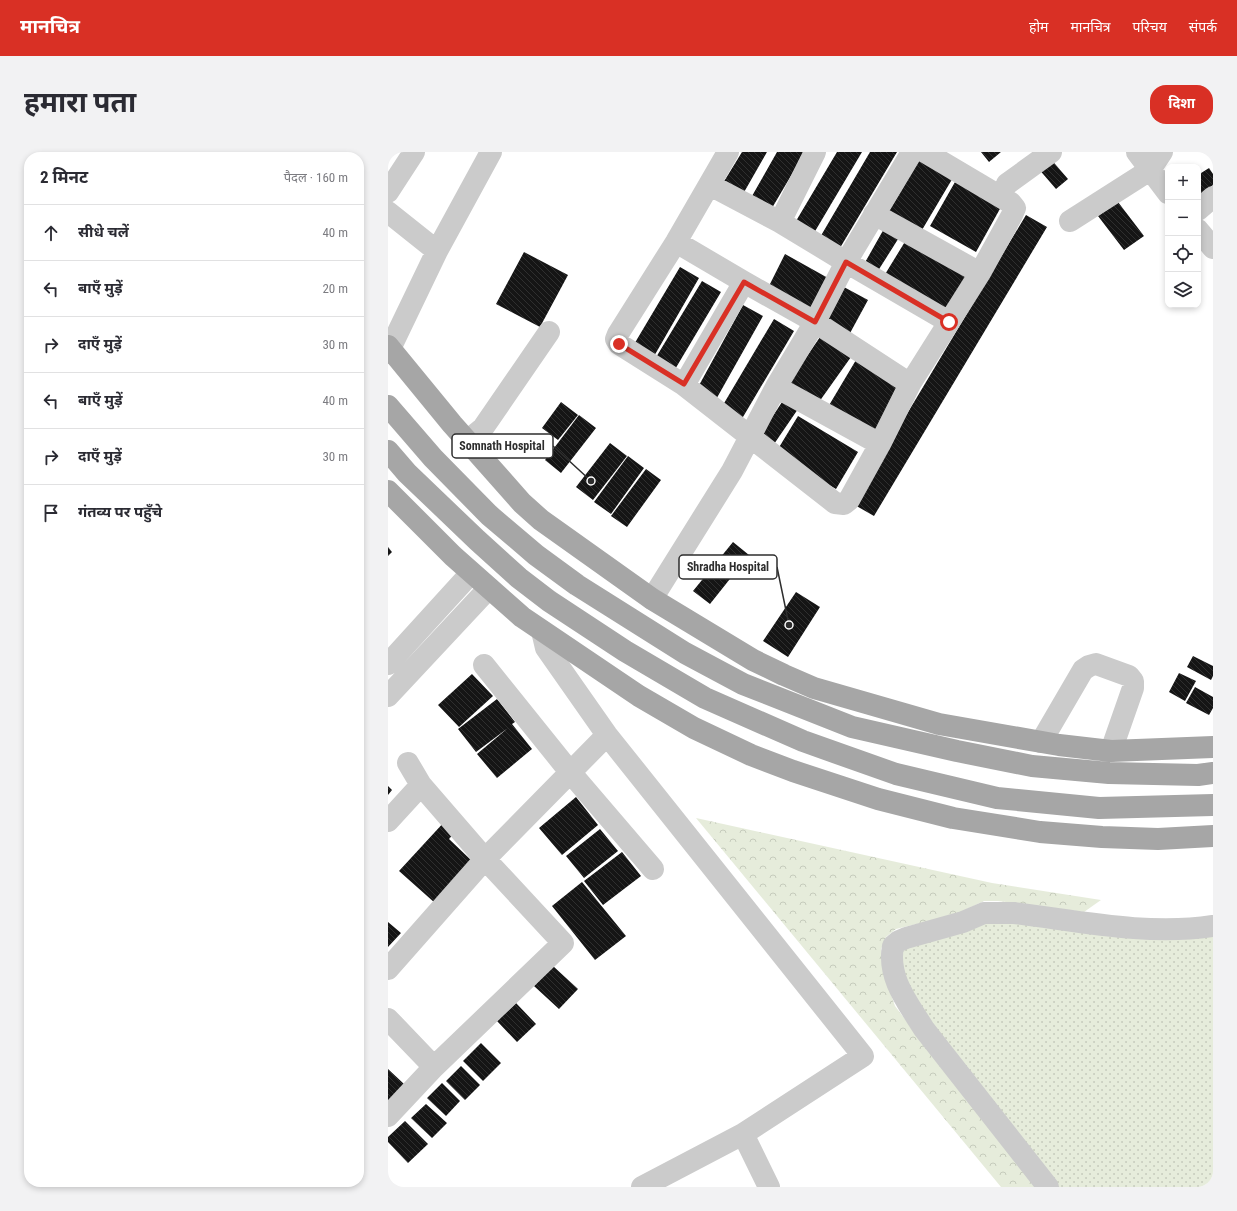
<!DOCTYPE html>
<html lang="hi">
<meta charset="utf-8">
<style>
body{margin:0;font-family:"Roboto Condensed","Noto Sans Devanagari",sans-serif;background:#f2f2f3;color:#2b2b33}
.controls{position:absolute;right:12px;top:12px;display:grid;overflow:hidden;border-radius:8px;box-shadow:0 2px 6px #0003}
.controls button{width:36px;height:36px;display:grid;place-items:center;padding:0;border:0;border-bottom:1px solid #e1e1e2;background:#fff;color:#2b2b33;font:20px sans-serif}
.stop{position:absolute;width:12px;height:12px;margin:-9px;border:3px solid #d93025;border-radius:50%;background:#fff}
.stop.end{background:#d93025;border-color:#fff;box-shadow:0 1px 4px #0008}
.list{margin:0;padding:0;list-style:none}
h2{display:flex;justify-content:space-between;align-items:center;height:52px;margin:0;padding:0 16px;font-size:17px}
h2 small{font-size:13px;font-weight:400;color:#7c7c81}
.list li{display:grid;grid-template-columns:26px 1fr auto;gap:12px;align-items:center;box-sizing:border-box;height:56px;padding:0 16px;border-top:1px solid #e1e1e2}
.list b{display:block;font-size:15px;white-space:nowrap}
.list em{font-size:13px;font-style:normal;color:#7c7c81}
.icon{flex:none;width:22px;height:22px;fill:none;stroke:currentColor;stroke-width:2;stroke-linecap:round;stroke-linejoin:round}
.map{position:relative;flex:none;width:825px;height:1035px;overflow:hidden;border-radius:16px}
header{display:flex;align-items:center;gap:24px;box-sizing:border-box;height:56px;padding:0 20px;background:#d93025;color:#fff}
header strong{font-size:19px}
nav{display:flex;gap:22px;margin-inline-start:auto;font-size:14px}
.intro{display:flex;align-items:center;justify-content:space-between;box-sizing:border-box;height:96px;padding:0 24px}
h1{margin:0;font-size:28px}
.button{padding:10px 18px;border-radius:16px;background:#d93025;color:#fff;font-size:14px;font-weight:700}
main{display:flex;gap:24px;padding:0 24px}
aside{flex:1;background:#fff;border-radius:16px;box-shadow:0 2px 6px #0003}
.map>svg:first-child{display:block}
.grass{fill:url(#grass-dots)}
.forest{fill:url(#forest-crowns)}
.building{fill:url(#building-back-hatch)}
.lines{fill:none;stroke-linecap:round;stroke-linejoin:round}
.minor{stroke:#cbcbcb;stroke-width:22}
.major{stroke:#a6a6a6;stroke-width:22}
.route{stroke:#d93025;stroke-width:5}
.leader{fill:none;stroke:#2e2e2e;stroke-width:1.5}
.callout-dot{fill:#2e2e2e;stroke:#fff;stroke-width:1.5}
.callout{fill:#fff;stroke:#2e2e2e;stroke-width:1.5}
.callout-label{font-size:12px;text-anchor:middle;font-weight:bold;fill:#2e2e2e}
</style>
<header>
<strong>मानचित्र</strong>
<nav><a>होम</a><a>मानचित्र</a><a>परिचय</a><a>संपर्क</a></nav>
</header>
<div class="intro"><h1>हमारा पता</h1><a class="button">दिशा</a></div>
<main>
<aside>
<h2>2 मिनट<small>पैदल · 160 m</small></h2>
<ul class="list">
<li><svg class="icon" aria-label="ahead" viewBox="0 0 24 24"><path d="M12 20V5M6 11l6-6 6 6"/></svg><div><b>सीधे चलें</b></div><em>40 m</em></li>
<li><svg class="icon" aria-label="left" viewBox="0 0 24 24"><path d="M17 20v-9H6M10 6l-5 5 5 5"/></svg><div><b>बाएँ मुड़ें</b></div><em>20 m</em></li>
<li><svg class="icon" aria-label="right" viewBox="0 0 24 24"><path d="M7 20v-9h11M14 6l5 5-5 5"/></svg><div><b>दाएँ मुड़ें</b></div><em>30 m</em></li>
<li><svg class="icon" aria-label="left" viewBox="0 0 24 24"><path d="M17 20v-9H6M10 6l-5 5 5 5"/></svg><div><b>बाएँ मुड़ें</b></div><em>40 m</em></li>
<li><svg class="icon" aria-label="right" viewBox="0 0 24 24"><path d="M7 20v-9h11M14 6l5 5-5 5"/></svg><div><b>दाएँ मुड़ें</b></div><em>30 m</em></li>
<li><svg class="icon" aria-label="arrive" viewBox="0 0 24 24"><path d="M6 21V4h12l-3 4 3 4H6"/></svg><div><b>गंतव्य पर पहुँचे</b></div></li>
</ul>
</aside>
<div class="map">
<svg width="825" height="1035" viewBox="0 0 825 1035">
<defs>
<pattern id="grass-dots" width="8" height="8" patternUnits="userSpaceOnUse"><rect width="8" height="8" fill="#e6ecdb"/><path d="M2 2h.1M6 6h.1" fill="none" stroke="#c6cbbc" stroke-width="1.8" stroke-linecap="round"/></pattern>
<pattern id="forest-crowns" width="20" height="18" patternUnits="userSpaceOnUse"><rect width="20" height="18" fill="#e6ecdb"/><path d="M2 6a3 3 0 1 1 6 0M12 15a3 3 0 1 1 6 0" fill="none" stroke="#c6cbbc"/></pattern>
<pattern id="building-back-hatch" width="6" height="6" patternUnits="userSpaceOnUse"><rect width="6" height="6" fill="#151515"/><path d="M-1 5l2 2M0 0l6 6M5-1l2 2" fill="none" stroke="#2f2f2f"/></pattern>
</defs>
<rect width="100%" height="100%" fill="#fff"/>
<path class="grass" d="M601 769 825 782V1035H668L519 839 512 798Z"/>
<path class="forest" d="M308 666 604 731 713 748 696 760 610 749H596L566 763 508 777 498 785 493 797 498 828 507 854 548 908 650 1035H613Z"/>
<path class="building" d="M354 0H379L355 42 335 31Z
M389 0H417L384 56 364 44Z
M449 0H474L426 81 408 69Z
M482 0H509L449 101 431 87Z
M593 0H613L601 10Z
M533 5 566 24 534 78 501 59Z
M661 5 680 27 668 37 649 15Z
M821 16 825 22V33L810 44V23Z
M567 30 613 55 588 100 542 74Z
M730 50 756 84 736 98 710 64Z
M638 63 659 75 486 364 465 352Z
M497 75 512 84 488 122 475 114Z
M518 88 580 126 559 161 496 124Z
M136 100 180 123 152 175 108 152Z
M397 102 440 126 421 159 381 134Z
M292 115 311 126 265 206 245 194Z
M314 129 333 140 286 219 267 207Z
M454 134 480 148 461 183 440 167Z
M355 153 375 164 326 251 309 237Z
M386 167 406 179 352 270 332 258Z
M432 185 463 205 431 250 398 235Z
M468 208 514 236 486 282 440 255Z
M396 247 410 257 384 295 371 285Z
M173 250 190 263 170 288 154 276Z
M191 263 208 276 173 321 157 308Z
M410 264 470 300 448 337 387 302Z
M222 291 239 304 205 348 188 335Z
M240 304 256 316 223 362 206 350Z
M258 317 273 328 239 375 223 364Z
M345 390 361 403 322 452 305 439Z
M0 395 4 400 0 404Z
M408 440 432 455 400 505 375 489Z
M805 504 825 514V524L823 528 799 515Z
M791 521 808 529 797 549 781 540Z
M84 522 105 544 71 575 50 553Z
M807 535 825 545V556L821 563 798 551Z
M109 547 127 570 124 572 144 597 109 626 89 602 120 576 88 600 70 577Z
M0 634 4 638 0 643Z
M188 645 210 673 174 703 151 676Z
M58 668 69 678 61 687 85 710 47 751 11 719Z
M212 677 230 699 196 726 178 704Z
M234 700 253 724 215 753 196 729Z
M194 730 238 784 207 808 164 754Z
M0 770 13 781 0 795Z
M165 814 190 837 171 857 146 834Z
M128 851 148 872 129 890 109 869Z
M93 891 113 911 95 929 75 909Z
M73 914 92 933 77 948 58 929Z
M0 917 16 932 0 949Z
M54 931 72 949 58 964 39 946Z
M38 952 59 971 44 986 23 966Z
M17 969 40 992 20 1011 0 990V985Z"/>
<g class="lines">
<path class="minor" d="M340 0 288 90 230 182 228 187 231 192 296 233 447 351 456 352 461 348 492 292 522 232 592 121 624 63 627 56 623 51 537 0
M749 0 780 41
M619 32 663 0
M322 33 392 70 458 110 561 170
M0 40 26 0
M810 58 825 45
M0 60 49 99
M486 62 592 121
M682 69 762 18 774 0
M392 70 427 0
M810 78 825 96
M288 90 356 130 427 170 522 232
M0 201 49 99 103 0
M296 233 356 130
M388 235 492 292
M79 289 95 276 161 180
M264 447 344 319 388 235 427 170 458 110 524 0
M154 479 158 496 219 583 475 904 355 982 254 1035
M0 512 83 421
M96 513 182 620 265 717
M0 544 101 436
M653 590 695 518 701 514 708 512 741 524 745 529V536L723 599
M0 669 33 633
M0 817 97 707 219 583
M0 867 46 915
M0 964 46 915 175 791 97 707 33 633 20 611
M355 982 381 1035
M660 1035 536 877C520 851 499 826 505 794L511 789 518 786 575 770 596 761H626C691 769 759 784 825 774"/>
<path class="major" d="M0 194 64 272 134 351 153 368 264 447 365 508 396 523 426 536 551 572 671 593 723 599 825 595
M0 254 45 306 101 363 148 403 189 433 297 501 355 532 464 575 569 599 644 614 721 621 810 623 825 621
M0 299 19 321 89 388 131 426 161 449 237 499 317 546 415 589 508 622 609 646 711 656 825 653
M0 339 65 404 134 465 251 544 306 576 363 603 405 619 490 647 565 666 652 680 714 685 770 687 825 684"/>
</g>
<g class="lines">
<path class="route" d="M231 192 296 232 356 130 427 170 458 110 561 170"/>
</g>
<path class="leader" d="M203 329L165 294M401 473L389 415"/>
<g class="callout-dot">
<circle cx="203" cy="329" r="4"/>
<circle cx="401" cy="473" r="4"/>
</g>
<g class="callout">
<rect x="64" y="282" width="101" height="24" rx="4"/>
<rect x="291" y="403" width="98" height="24" rx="4"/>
</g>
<g class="callout-label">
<text x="114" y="298">Somnath Hospital</text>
<text x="340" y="419">Shradha Hospital</text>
</g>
</svg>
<div class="controls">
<button>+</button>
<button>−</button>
<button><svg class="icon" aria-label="locate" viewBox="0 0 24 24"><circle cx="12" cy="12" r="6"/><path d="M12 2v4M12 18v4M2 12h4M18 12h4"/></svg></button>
<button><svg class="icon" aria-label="layers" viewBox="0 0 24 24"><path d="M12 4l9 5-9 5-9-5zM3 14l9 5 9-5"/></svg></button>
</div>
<div class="stop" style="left:561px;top:170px"></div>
<div class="stop end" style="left:231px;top:192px"></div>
</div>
</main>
